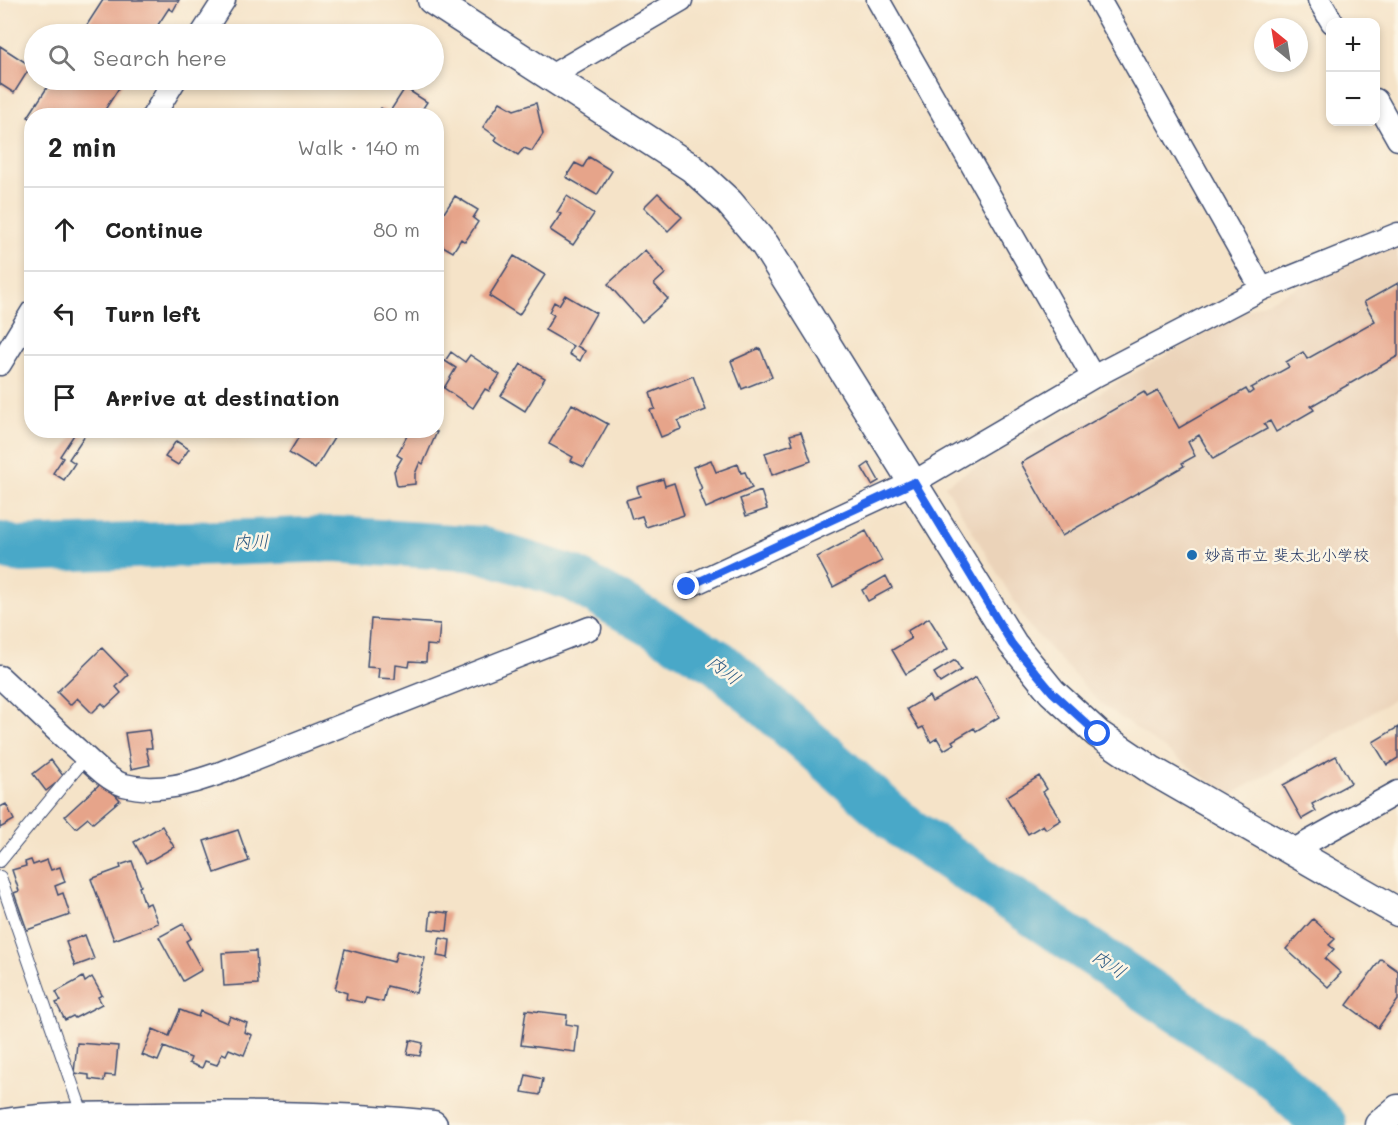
<!DOCTYPE html>
<meta charset="utf-8">
<style>
body{margin:0;font-family:Mali,"Klee One",sans-serif;background:#f2f2f2;color:#222}
.controls{position:absolute;right:18px;top:18px;display:grid;overflow:hidden;border-radius:12px;box-shadow:0 3px 9px #0003}
.controls button{width:54px;height:54px;display:grid;place-items:center;padding:0;border:0;border-bottom:2px solid #e0e0e0;background:#fff;color:#222;font:30px sans-serif}
.compass{position:absolute;left:1254px;top:18px;width:54px;height:54px;border-radius:50%;background:#fff;box-shadow:0 3px 9px #0003;rotate:330deg}
.stop{position:absolute;width:18px;height:18px;margin:-14px;border:4px solid #2563eb;border-radius:50%;background:#fff}
.stop.end{background:#2563eb;border-color:#fff;box-shadow:0 2px 6px #0008}
.list{margin:0;padding:0;list-style:none}
h2{display:flex;justify-content:space-between;align-items:center;height:78px;margin:0;padding:0 24px;font-size:26px}
h2 small{font-size:20px;font-weight:400;color:#767676}
.list li{display:grid;grid-template-columns:39px 1fr auto;gap:18px;align-items:center;box-sizing:border-box;height:84px;padding:0 24px;border-top:2px solid #e0e0e0}
.list b{display:block;font-size:22px;white-space:nowrap}
.list em{font-size:20px;font-style:normal;color:#767676}
.icon{flex:none;width:33px;height:33px;fill:none;stroke:currentColor;stroke-width:2;stroke-linecap:round;stroke-linejoin:round}
.map{position:relative;flex:none;width:1398px;height:1125px;overflow:hidden}
.search{position:absolute;background:#fff;box-shadow:0 3px 9px #0003;left:24px;top:24px;width:420px;height:66px;display:flex;align-items:center;gap:15px;box-sizing:border-box;padding:0 21px;border-radius:33px;color:#767676;font-size:22px}
.panel{position:absolute;background:#fff;box-shadow:0 3px 9px #0003;left:24px;top:108px;width:420px;height:330px;border-radius:24px}
.map>svg:first-child{display:block}
.built{fill:#ebd3b9}
.lines{fill:none;stroke-linecap:round;stroke-linejoin:round}
.river{stroke:#49a8c8;stroke-width:46}
.building{fill:#e6a48a}
.service-casing{stroke:#3c4a6e;stroke-width:14}
.minor-casing{stroke:#3c4a6e;stroke-width:25}
.tertiary-casing{stroke:#3c4a6e;stroke-width:31}
.service{stroke:#fff;stroke-width:12}
.minor{stroke:#fff;stroke-width:22}
.tertiary{stroke:#fff;stroke-width:28}
.route{stroke:#2563eb;stroke-width:8}
.poi-dot{fill:#1f6fb2;stroke:#fcf5e5;stroke-width:2}
.labels{text-anchor:middle;stroke-width:5;stroke-linejoin:round;paint-order:stroke}
.poi-label{font-size:16px;fill:#1b2f5e;stroke:#fcf5e5;text-anchor:start}
.water-label{font-size:18px;font-style:italic;fill:#2b5983;stroke:#fcf5e5}
</style>
<div class="map">
<svg width="1398" height="1125" viewBox="0 0 1398 1125">
<rect width="100%" height="100%" fill="#fcf5e5"/>
<filter id="ink" filterUnits="userSpaceOnUse"><feTurbulence type="fractalNoise" baseFrequency=".0167" numOctaves="2"/><feDisplacementMap in="SourceGraphic" scale="12" xChannelSelector="R" yChannelSelector="G"/><feConvolveMatrix kernelMatrix="1 2 1 2 8 2 1 2 1" color-interpolation-filters="sRGB"/></filter>
<filter id="wash" filterUnits="userSpaceOnUse"><feTurbulence type="fractalNoise" baseFrequency=".008" numOctaves="4" result="noise"/><feDisplacementMap in="SourceGraphic" scale="24" xChannelSelector="R" yChannelSelector="G"/><feGaussianBlur stdDeviation="1.35" result="paint"/><feColorMatrix in="noise" values="0 0 0 0 0 0 0 0 0 0 0 0 0 0 0 0 0 1.4 0 .05"/><feComposite in="paint" operator="in"/></filter>
<g filter="url(#wash)">
<rect width="100%" height="100%" fill="#f5e3c8"/>
<path class="built" d="M1398 241V697L1230 796 1100 703 1028 625 945 485 1085 401 1235 316Z"/>
<g class="lines">
<path class="river" d="M0 545 18 550 335 539 479 549 572 578 719 663 905 828 1267 1070 1324 1125"/>
</g>
<g id="blocks">
<path class="building" d="M103 0H179L173 11 169 8 152 34H81Z
M0 46 31 66 14 93 0 84Z
M52 80H124L101 116H32V119L28 117Z
M405 88 427 102 418 116H376L381 108 389 113Z
M500 102 514 110 536 103 543 134 532 151 524 148 518 155 495 140 497 137 483 127Z
M589 157 612 171 597 195 566 177 575 163 583 167Z
M658 193 682 217 668 231 644 207Z
M455 196 478 210 473 218 478 222 465 242 461 239 453 252 436 242V225Z
M567 196 594 214 573 245 550 230 561 214 557 212Z
M645 250 665 274 654 284 668 299 642 322 608 284Z
M514 256 545 275 519 315 489 296Z
M1398 283V356L1311 406 1314 410 1276 432 1270 421 1264 424 1267 429 1213 459 1199 435 1188 442 1195 456 1182 463 1184 466 1062 536 1021 463 1144 392 1147 397 1158 391 1179 428 1246 389 1249 394 1253 391 1251 388 1289 367 1286 362 1303 352 1307 359 1375 321 1364 302Z
M565 295 596 313 577 346 585 351 580 361 569 354 573 346 545 330 554 315 549 312 554 302 559 305Z
M760 348 772 377 742 389 731 361Z
M451 352 465 362 470 355 500 375 489 391 485 389 473 408 444 388 456 368 445 361Z
M521 364 545 378 525 411 501 396Z
M693 376 706 410 678 421 681 429 661 437 650 410 655 409 650 393Z
M572 404 608 424 584 467 571 461 573 457 549 444Z
M77 430 87 432 69 459 75 463 64 480 53 473 63 458 60 456Z
M303 430H339L315 469 289 453Z
M410 430 437 432 423 464 420 462 415 474V484L397 486 394 471 402 458 397 455Z
M801 432 811 461 772 475 765 453 793 444 790 435Z
M176 441 189 449 178 465 165 457Z
M711 460 716 472 738 464 741 473 745 472 752 488 706 508 699 491 702 489 693 467Z
M869 463 879 481 872 485 862 468Z
M663 479 665 486 674 483 684 515 646 527 642 516 632 519 626 500 640 496 637 487Z
M761 491 767 509 746 516 740 499Z
M866 531 882 561 833 587 817 557Z
M886 576 892 588 868 601 862 590Z
M929 618 948 649 906 674 892 650 911 639 907 631Z
M371 619 440 624 438 646 427 645 426 662 410 661 409 667 396 665 395 679 378 678 379 668 367 667Z
M102 648 128 675 116 687 121 693 106 707 102 703 92 713 77 698 70 705 57 692Z
M955 660 961 670 940 683 934 673Z
M976 677 999 717 976 731 974 728 952 741 954 744 944 750 937 738 931 742 923 727 919 729 907 709 929 696 932 702Z
M1398 727V758L1387 765 1373 742Z
M149 730 152 748H146L150 765 131 769 125 733Z
M1336 756 1351 783 1312 804 1316 811 1302 819 1283 785Z
M51 760 64 777 46 791 33 774Z
M1039 776 1047 789 1043 792 1061 820 1046 829 1043 825 1028 834 1006 797Z
M103 781 120 800 93 823 88 818 76 828 65 816Z
M6 804 14 820 0 828V807Z
M162 826 174 847 146 863 134 842Z
M238 830 249 861 215 873 204 841Z
M31 860 33 865 47 860 51 870 60 867 65 882 55 886 58 895 63 893 70 915 27 930 14 893 19 891 12 870 26 866 25 862Z
M132 861 141 886 139 887 145 905 150 903 158 923 114 940 91 879 121 868 120 865Z
M431 911 449 913 447 931 429 929Z
M1313 919 1335 939 1329 945 1334 949 1325 959 1341 973 1328 987 1286 949Z
M183 924 191 938 186 941 202 970 183 981 159 937Z
M85 935 94 959 75 966 66 942Z
M440 938 450 940 448 958 437 956Z
M345 949 394 962 397 951 425 958 416 993 387 986 383 1002 366 998 364 1003 346 999 347 993 335 989Z
M256 951 258 984 224 986 222 953Z
M1381 959 1398 971V1000L1378 1028 1347 1005Z
M83 977 85 982 92 977 102 995 98 997 102 1004 75 1018 73 1016 65 1020 56 1003 61 1001 56 992Z
M180 1010 198 1017 200 1011 227 1023 230 1016 247 1023 244 1032 252 1035 244 1055 229 1049 226 1055 222 1053 217 1065 205 1061 202 1068 189 1063 191 1058 164 1047 158 1061 142 1055 153 1029 169 1036Z
M526 1010 567 1015 566 1024 578 1026 575 1052 521 1045Z
M410 1040 423 1043 420 1056 407 1054Z
M77 1043 118 1046 115 1076 105 1075 104 1081 89 1079V1075L74 1073Z
M526 1075 543 1079 540 1095 522 1092Z"/>
</g>
</g>
<g filter="url(#ink)">
<use href="#blocks" fill-opacity="0" stroke="#3c4a6e" stroke-width="1.5"/>
<g class="lines">
<g class="service-casing">
<path id="service" d="M0 861 86 757
M0 877 83 1116"/>
</g>
<g class="minor-casing">
<path id="minor" d="M878 0 1093 377
M1099 0 1262 289
M1319 0 1332 22
M202 34 224 0
M551 76 681 0
M1376 100 1398 139
M153 116 175 80
M0 364 32 312
M687 587 914 482 1093 377 1262 289 1398 234
M0 677C27 702 53 728 80 752 93 764 108 780 124 785 158 794 192 783 223 772L590 628
M1292 851 1398 792"/>
</g>
<g class="tertiary-casing">
<path id="tertiary" d="M432 0 692 168 729 202 765 245 1013 644 1052 692 1098 734 1153 771 1398 912
M0 1124C50 1115 104 1117 155 1116 248 1115 341 1115 433 1125
M1379 1125 1398 1109"/>
</g>
<use href="#service" class="service"/>
<use href="#minor" class="minor"/>
<use href="#tertiary" class="tertiary"/>
</g>
</g>
<g class="lines" filter="url(#ink)">
<path class="route" d="M687 587 914 482 1012 644 1052 692 1098 734"/>
</g>
<circle class="poi-dot" cx="1192" cy="555" r="6"/>
<g class="labels">
<g class="poi-label">
<text x="1204" y="561">妙高市立 斐太北小学校</text>
</g>
<g class="water-label">
<text transform="translate(251 542) rotate(-2)" y="6">内川</text>
<text transform="translate(724 670) rotate(38)" y="6">内川</text>
<text transform="translate(1109 964) rotate(34)" y="6">内川</text>
</g>
</g>
</svg>
<div class="controls">
<button>+</button>
<button>−</button>
</div>
<svg class="compass" viewBox="-18 -18 36 36"><path d="M0-13l5 13h-10z" fill="#e53935"/><path d="M0 13l5-13h-10z" fill="#767676"/></svg>
<div class="stop" style="left:1098px;top:734px"></div>
<div class="stop end" style="left:687px;top:587px"></div>
<div class="search"><svg class="icon" aria-label="search" viewBox="0 0 24 24"><circle cx="10" cy="10" r="6"/><path d="M15 15l6 6"/></svg>Search here</div>
<section class="panel">
<h2>2 min<small>Walk · 140 m</small></h2>
<ul class="list">
<li><svg class="icon" aria-label="ahead" viewBox="0 0 24 24"><path d="M12 20V5M6 11l6-6 6 6"/></svg><div><b>Continue</b></div><em>80 m</em></li>
<li><svg class="icon" aria-label="left" viewBox="0 0 24 24"><path d="M17 20v-9H6M10 6l-5 5 5 5"/></svg><div><b>Turn left</b></div><em>60 m</em></li>
<li><svg class="icon" aria-label="arrive" viewBox="0 0 24 24"><path d="M6 21V4h12l-3 4 3 4H6"/></svg><div><b>Arrive at destination</b></div></li>
</ul>
</section>
</div>
